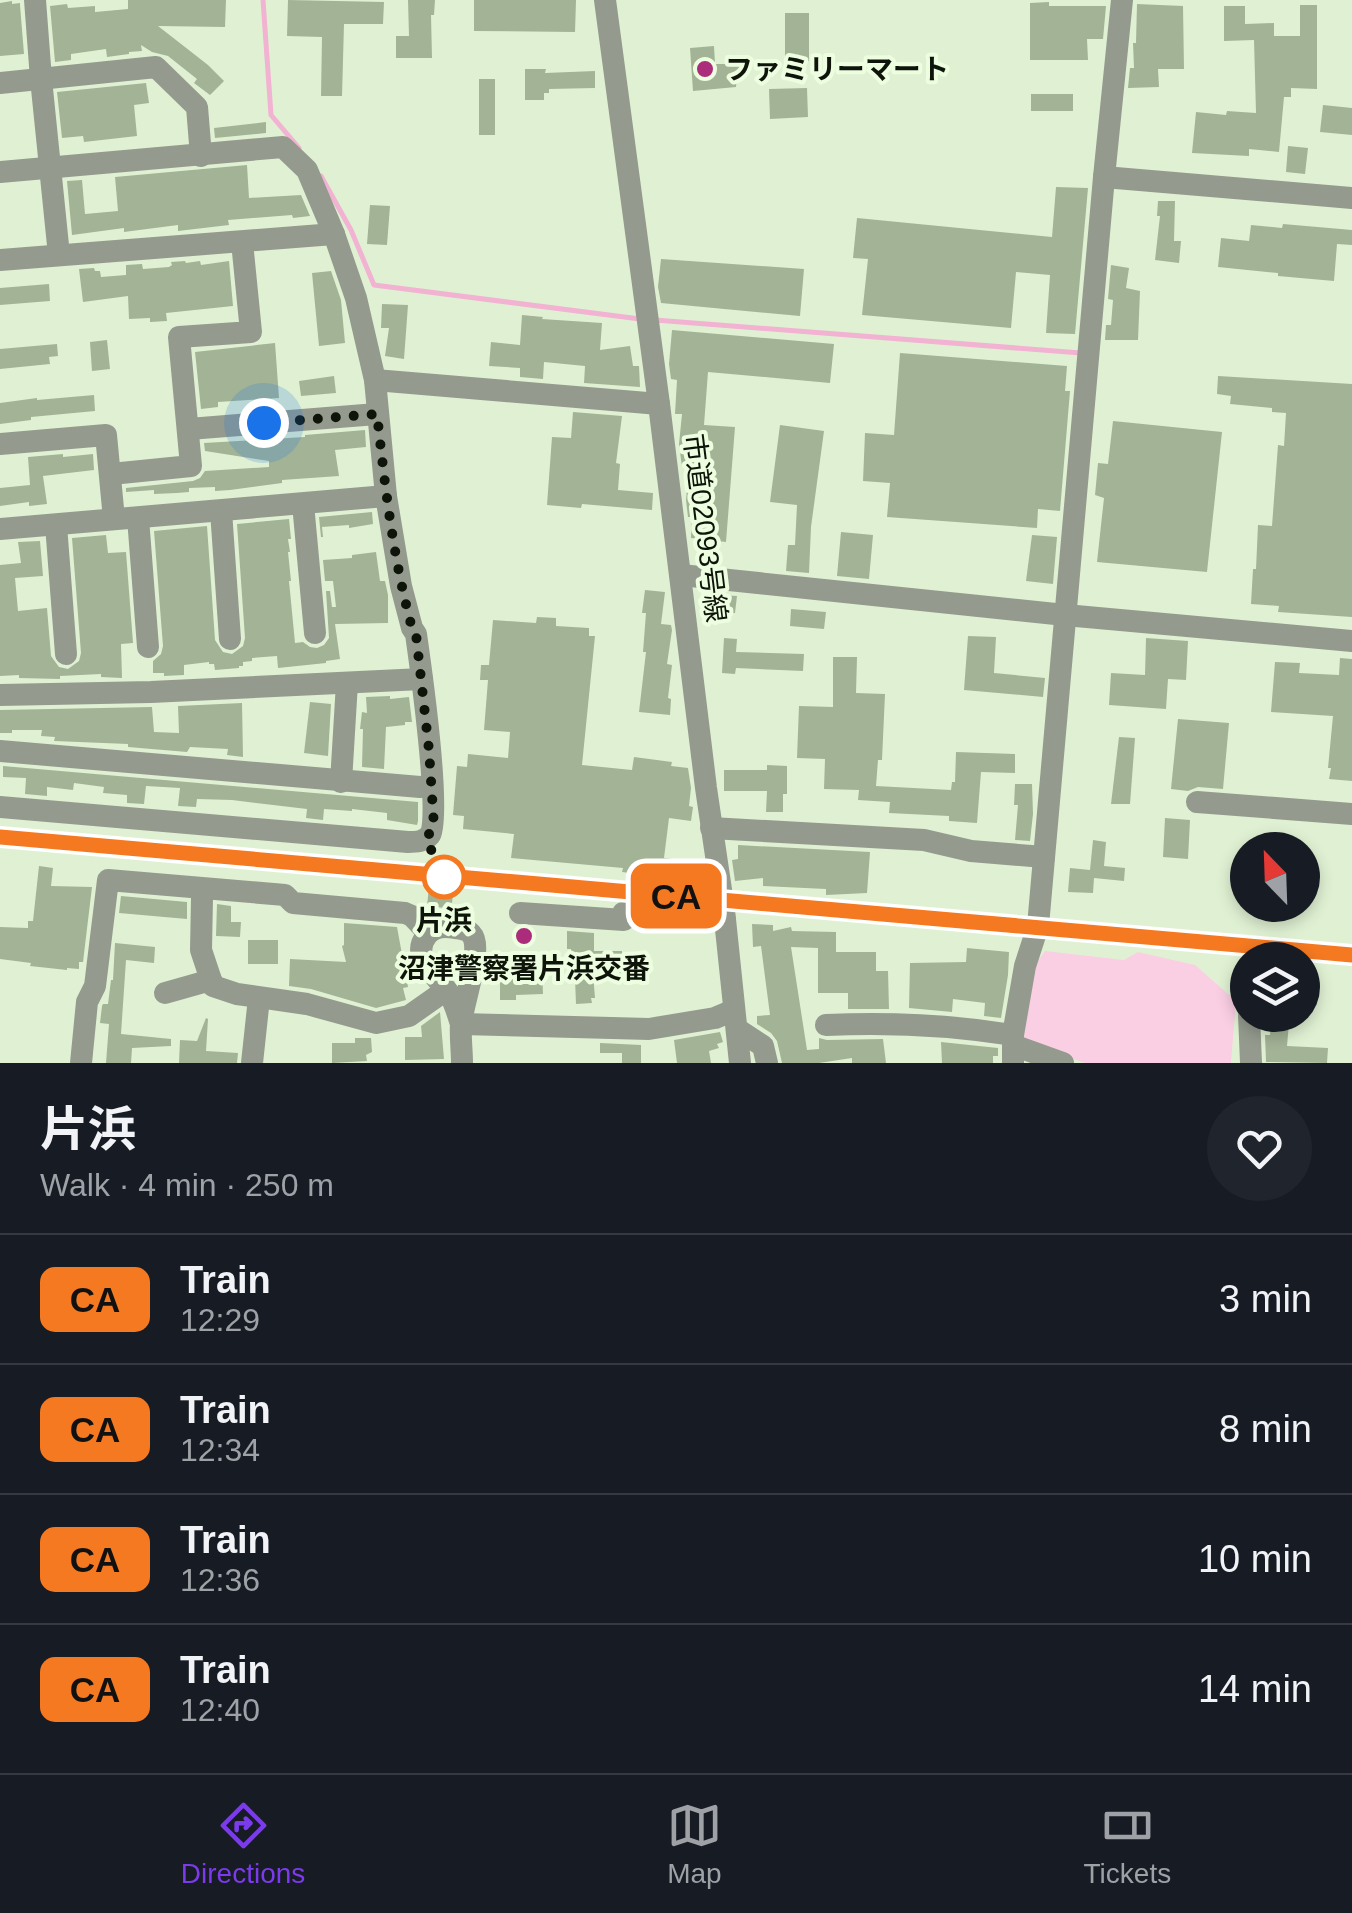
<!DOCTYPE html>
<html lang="en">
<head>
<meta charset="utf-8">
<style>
	body { margin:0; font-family:Arial,"Noto Sans JP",sans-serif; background:#20242c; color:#f1f3f6; height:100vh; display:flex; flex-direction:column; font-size:38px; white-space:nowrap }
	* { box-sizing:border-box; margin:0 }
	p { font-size:32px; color:#9ea1a6 }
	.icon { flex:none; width:55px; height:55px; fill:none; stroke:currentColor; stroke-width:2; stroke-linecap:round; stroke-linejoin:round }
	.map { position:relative; height:1063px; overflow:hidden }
	.sheet { display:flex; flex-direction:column; background:#171b24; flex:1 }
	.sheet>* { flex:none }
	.badge { padding:0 20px; border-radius:15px; font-size:35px; line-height:65px }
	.needle { width:65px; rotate:337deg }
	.tools { position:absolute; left:1230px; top:832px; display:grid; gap:20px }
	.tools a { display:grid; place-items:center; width:90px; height:90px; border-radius:50%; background:#171b24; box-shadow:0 5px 15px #0003; font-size:50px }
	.you { position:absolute; width:50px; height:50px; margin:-25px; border:8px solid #fff; border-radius:50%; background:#1a73e8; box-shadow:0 0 0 15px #1a73e833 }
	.map>.badge { position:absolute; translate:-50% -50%; box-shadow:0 0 0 5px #fff }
	.round { display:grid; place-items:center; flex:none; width:105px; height:105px; border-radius:52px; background:#20242c }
	.overview { display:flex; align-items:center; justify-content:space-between; height:170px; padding:0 40px }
	h1 { font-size:48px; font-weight:700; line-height:75px }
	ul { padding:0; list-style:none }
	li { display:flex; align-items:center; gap:30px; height:130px; padding:0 40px; border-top:2px solid #363941 }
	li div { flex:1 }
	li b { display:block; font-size:38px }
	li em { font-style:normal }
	li .badge { min-width:110px; font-weight:700; text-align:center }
	.dock { display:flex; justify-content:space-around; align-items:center; height:140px; border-top:2px solid #363941; background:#171b24; font-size:28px; color:#9ea1a6 }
	.dock a { display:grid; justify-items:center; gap:5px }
	.dock .selected { color:#7c3aed }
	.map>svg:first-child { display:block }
	.green { fill:#facfe4 }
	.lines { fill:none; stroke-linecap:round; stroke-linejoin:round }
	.stream { stroke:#f2b2d2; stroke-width:5 }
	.building { fill:#a3b396 }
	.minor { stroke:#949b8e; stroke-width:22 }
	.rail-casing { stroke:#747f6b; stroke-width:9 }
	.rail { stroke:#edfee0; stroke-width:5; stroke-dasharray:15; stroke-linecap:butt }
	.line-casing { stroke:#fff; stroke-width:22 }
	.line { stroke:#f47921; stroke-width:15 }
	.walk { stroke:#0e1409; stroke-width:10; stroke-dasharray:0 18 }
	.poi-dot { fill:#ab2c7b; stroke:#edfee0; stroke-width:4 }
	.stop-dot { fill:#fff; stroke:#f47921; stroke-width:5 }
	.labels { text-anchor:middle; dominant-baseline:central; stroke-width:8; stroke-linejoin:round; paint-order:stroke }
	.poi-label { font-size:28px; font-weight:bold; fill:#0e1409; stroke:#edfee0; text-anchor:start }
	.street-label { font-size:28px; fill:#0e1409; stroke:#edfee0 }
	.stop-label { font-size:28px; font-weight:bold; fill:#0e1409; stroke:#edfee0 }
</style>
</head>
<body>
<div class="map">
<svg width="1352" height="1063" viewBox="0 0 1352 1063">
	<rect width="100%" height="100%" fill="#e0f1d3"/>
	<!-- green -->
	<polygon class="green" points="1045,951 1124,960 1138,952 1195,965 1236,1001 1231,1063 1085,1063 1019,1040 1030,972"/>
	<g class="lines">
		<!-- stream -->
		<g class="stream">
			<polyline points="263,0 271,115 299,148"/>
			<polyline points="321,176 351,230 374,285 640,319"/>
			<polyline points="655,320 1081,353"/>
		</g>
	</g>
	<!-- building -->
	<g class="building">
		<polygon points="128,0 226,0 225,27 158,26 208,65 224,81 210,95 194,83 197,79 168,56 152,52 141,45 142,51 129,52 129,54 107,57 106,49 71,54 71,60 55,62 50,6 67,4 68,8 95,6 95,12 128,9"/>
		<polygon points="288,0 384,2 383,24 344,24 342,96 321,96 322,37 287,36"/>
		<polygon points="408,0 435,0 434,15 431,15 432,58 396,58 396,36 409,36"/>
		<polygon points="474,0 576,0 575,32 474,31"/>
		<polygon points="12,1 12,4 20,3 20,5 24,54 0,56 0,3"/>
		<polygon points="1049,2 1049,6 1106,6 1103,39 1087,39 1088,60 1030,60 1030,3"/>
		<polygon points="1137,4 1183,6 1184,69 1158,69 1159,87 1128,88 1130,68 1134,68 1133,43 1136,43"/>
		<polygon points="1300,5 1317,5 1317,89 1291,88 1291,97 1284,97 1279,152 1249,149 1249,156 1192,153 1196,112 1226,115 1227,111 1256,113 1254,40 1224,41 1224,6 1245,6 1245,24 1274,23 1274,36 1300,36"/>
		<rect x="785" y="13" width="24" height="48"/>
		<polygon points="714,46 715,64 741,64 740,76 737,76 736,87 693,91 690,48"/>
		<polygon points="525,69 546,69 545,73 595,71 595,88 549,89 549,93 544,93 544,100 525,100"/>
		<rect x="479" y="79" width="16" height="56"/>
		<polygon points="146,83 149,103 134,105 137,136 84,142 83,136 62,138 57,92"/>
		<polygon points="807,88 808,117 770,119 769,89"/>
		<rect x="1031" y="94" width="42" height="17"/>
		<polygon points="1323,105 1352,108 1352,135 1320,132"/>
		<polygon points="266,122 266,133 215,138 214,128"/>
		<polygon points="1288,146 1308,148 1305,174 1286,172"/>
		<polygon points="247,165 249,198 301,195 310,216 293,218 292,215 228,220 229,225 178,231 178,225 124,232 124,228 72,235 67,181 82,180 85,214 118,211 115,177"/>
		<polygon points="1056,187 1088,188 1075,334 1046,333 1050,275 1016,272 1011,328 862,315 868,259 853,258 857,218 1052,237"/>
		<polygon points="1158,201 1175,201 1174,241 1181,241 1179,263 1155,260 1160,216 1157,216"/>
		<polygon points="370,205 390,206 387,245 367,244"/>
		<polygon points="1283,224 1352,230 1352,245 1337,244 1334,281 1278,276 1278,273 1218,267 1221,238 1249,241 1251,225 1282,228"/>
		<polygon points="661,259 804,269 800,316 661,303 658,287"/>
		<polygon points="185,261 186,263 200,261 201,265 229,261 233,306 166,313 167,321 150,322 150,318 129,319 128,296 83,302 79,269 94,268 95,271 100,271 101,277 126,275 126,265 142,264 143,269 169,267 172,265 171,262"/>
		<polygon points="1111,265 1129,268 1126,288 1140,291 1138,340 1105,340 1106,325 1111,325 1113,300 1108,299"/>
		<polygon points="331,271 341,300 345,343 319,346 312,273"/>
		<polygon points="49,284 50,301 0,305 0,288"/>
		<polygon points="382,304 408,305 404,359 385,356 389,328 381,328"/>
		<polygon points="522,315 543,317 542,319 602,323 600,350 630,346 633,366 639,366 640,387 584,383 585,366 544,362 543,379 520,377 520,368 489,366 491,342 520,345"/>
		<polygon points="672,330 834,344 830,383 708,372 704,425 735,427 726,542 691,538 692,517 688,517 686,500 689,468 682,467 679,444 682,414 675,414 677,380 671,379 669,364"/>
		<polygon points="107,340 110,369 92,371 90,342"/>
		<polygon points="275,343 279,398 218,402 218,407 201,409 195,352"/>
		<polygon points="57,344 58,356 49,357 50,364 0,369 0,349"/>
		<polygon points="900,353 1067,366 1065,391 1070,391 1060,511 1038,509 1037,528 887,517 890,483 863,481 865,433 894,435"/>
		<polygon points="334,376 336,393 301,396 299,381"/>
		<polygon points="1218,376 1352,384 1352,617 1278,612 1279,606 1251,604 1253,569 1256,569 1258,525 1272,526 1278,445 1284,446 1286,413 1272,412 1272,408 1230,404 1231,396 1217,394"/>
		<polygon points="94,395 95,411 31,417 31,420 0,424 0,403 37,398 37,400"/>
		<polygon points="573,412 622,416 616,463 620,464 618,490 653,493 652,510 582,504 581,508 547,505 552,437 571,438"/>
		<polygon points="1113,421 1222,432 1207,572 1097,562 1104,498 1095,495 1098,463 1108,464"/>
		<polygon points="780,425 824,431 811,527 809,573 786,571 788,545 795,545 797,505 770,502"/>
		<polygon points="365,430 366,447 335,450 339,476 282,480 282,483 230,490 215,491 215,487 189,488 189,492 177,493 154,494 154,490 126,492 126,488 193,481 200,478 205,471 269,467 269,461 205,451 204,443 305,437 305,435"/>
		<polygon points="63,454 63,457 93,454 94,470 43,476 47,504 29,506 29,502 0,506 0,488 30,485 28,457"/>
		<polygon points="372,512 373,524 349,528 349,525 322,527 323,537 321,537 319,517"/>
		<polygon points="289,519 291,539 288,539 290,552 288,552 291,581 289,581 295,643 303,642 310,647 317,648 324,645 329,638 326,591 330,591 332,607 336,607 333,581 325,581 323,560 352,558 352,555 376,552 380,581 385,581 388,595 388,623 335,624 340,659 326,661 326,663 278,668 277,656 252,658 252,661 243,662 243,666 239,666 239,668 215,670 214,664 209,664 209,662 184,665 184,675 164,676 164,673 153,673 153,661 161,654 163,646 154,531 207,526 215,640 223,652 232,654 243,646 245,638 237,524"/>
		<polygon points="841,532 873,535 869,579 837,576"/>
		<polygon points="106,535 108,553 126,552 133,643 121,644 122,678 101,677 101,674 60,676 60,679 19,678 19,675 0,676 0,565 21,563 18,542 40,541 43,576 15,578 18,611 47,608 51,656 59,667 68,669 79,661 81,653 72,538"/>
		<polygon points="1032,535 1057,537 1053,584 1026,581"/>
		<polygon points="645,590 665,592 661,624 671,625 672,630 667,664 672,665 668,698 671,699 670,715 639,712 646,652 643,652 646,613 642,613"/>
		<polygon points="702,594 737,596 735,613 701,610"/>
		<polygon points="791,609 826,612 824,629 790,626"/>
		<polygon points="537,617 556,618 556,626 589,628 589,636 595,636 582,765 632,770 634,757 672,762 671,766 688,768 691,788 689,806 693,807 691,821 669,818 664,858 699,862 696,881 622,872 623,868 511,858 514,834 463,829 464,816 453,815 457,766 467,767 468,754 508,758 510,732 484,730 488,680 480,680 481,665 489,665 493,620 536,623"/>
		<polygon points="968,636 996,637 994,673 1045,678 1043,697 964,690"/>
		<polygon points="724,638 737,639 736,652 804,654 803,671 736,668 735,674 722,673"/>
		<polygon points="1146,638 1188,641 1186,680 1168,679 1166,709 1109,705 1111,673 1145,675"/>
		<polygon points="833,657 857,657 856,693 885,694 882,760 878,760 876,786 951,790 952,782 955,782 956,752 1015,754 1015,773 981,772 977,823 949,821 949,816 889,813 890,802 858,800 859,790 824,789 825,759 797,758 799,706 833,707"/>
		<polygon points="1340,658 1352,659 1352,781 1329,779 1331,768 1328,768 1333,716 1271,712 1275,662 1300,663 1299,673 1339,675"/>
		<polygon points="390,696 390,699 409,697 412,722 405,722 405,725 386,727 384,769 362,767 363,729 360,729 362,712 367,713 366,697"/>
		<polygon points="310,702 331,704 328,756 304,753"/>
		<polygon points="242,703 243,757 227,755 228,749 190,747 187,752 128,747 128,744 54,741 55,737 41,736 42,730 12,730 12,733 0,733 0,710 152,707 154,732 179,733 178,706"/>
		<polygon points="1178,719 1229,723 1223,789 1198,787 1188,791 1171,789"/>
		<polygon points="1119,737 1135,738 1130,804 1111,804"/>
		<polygon points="767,765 787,766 787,794 783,794 783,812 766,812 767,791 724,791 724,770 767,770"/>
		<polygon points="3,766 418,802 418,821 417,825 387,820 387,813 352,809 352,811 324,809 323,820 306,818 307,809 232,800 197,799 196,807 178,806 180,788 146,786 144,804 127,803 127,795 103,793 104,787 74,783 73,790 47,787 47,796 25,794 26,778 3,777"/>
		<polygon points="1015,784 1032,784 1033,814 1030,841 1015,840 1018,805 1014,805"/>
		<polygon points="1165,818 1190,820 1188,859 1163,857"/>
		<polygon points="1093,840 1106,842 1104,866 1125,868 1124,881 1094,878 1093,893 1068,892 1070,868 1090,870"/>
		<polygon points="738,845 870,852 867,893 826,895 826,889 763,886 763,878 735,881 732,860 738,859"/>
		<polygon points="432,858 457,860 452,903 446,902 445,908 427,906"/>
		<polygon points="39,866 53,868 51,886 92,887 83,962 79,962 79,969 67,968 67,970 30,966 31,963 0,959 0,927 28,928 28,921 33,921"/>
		<polygon points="121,896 187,902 187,919 119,913"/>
		<polygon points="217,904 231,906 231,922 241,922 240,937 216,936"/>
		<polygon points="344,923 397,927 408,987 403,988 406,1000 376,1008 311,989 289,986 290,959 346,962 342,946 344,945"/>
		<polygon points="752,924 773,925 773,931 791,927 792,931 836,932 836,952 876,952 876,971 888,971 889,1009 848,1009 848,993 818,993 818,948 791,947 807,1050 819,1049 819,1038 827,1040 883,1039 886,1063 852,1063 852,1058 819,1063 782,1063 777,1041 771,1033 757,1024 757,1016 770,1015 761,946 753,947"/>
		<polygon points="567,931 594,933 594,951 622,951 622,974 593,974 595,998 591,998 592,1003 576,1004 574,953 571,953 571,949 567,949"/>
		<rect x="248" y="940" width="30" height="24"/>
		<polygon points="115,943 155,947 154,963 126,960 121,1034 171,1039 171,1046 132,1048 131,1063 106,1063 109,1024 100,1023 102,1006 103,1004 108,1004 111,980 113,980"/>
		<polygon points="967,948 1009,952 1008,975 1001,1018 984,1016 985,1003 953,999 952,1012 909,1008 910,963 966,962"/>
		<polygon points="542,971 543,994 516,995 516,1000 500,1000 500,976 521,976 521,972"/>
		<polygon points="440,1012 444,1059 405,1060 405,1037 422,1037 421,1026"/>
		<polygon points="206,1018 208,1019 206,1051 238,1053 237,1063 179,1063 180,1040 197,1041"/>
		<polygon points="1271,1021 1289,1023 1287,1046 1328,1048 1327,1063 1266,1062 1265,1035 1270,1035"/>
		<polygon points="720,1032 723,1042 717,1044 719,1048 709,1051 711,1063 677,1063 674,1040"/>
		<polygon points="355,1038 371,1038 372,1052 366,1055 367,1061 332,1063 332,1043 355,1043"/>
		<polygon points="941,1042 998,1048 998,1056 993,1056 993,1063 942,1063"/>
		<polygon points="600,1043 641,1045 641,1063 622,1063 622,1053 600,1053"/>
	</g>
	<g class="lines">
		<!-- minor -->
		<g class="minor">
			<polyline points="35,0 41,79 59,255"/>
			<polyline points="605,0 659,404 706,788 724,910 740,1063"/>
			<polyline points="0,83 156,67 197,107 201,156"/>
			<path d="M0,172L283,147L307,170L334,234L356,298L375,380L386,496L401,586L412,628L416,634C420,662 442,820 430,835C424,842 416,842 408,842L0,807"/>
			<polyline points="1104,177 1352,198"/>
			<polyline points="0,260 334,234"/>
			<polyline points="375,380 659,404"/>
			<polyline points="189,429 377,414"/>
			<polyline points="0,444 106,435 114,519"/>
			<polyline points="111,474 191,466 179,337 251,332 242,242"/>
			<polyline points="303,504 315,633"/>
			<polyline points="221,511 230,639"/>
			<polyline points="138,518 148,647"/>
			<polyline points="56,525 66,654"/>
			<polyline points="0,529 386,496"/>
			<polyline points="681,575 1065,615 1352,641"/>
			<polyline points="0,695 151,692 422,679"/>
			<polyline points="0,751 420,787 432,786"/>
			<polyline points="341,782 347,683"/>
			<polyline points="1197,802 1352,814"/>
			<polyline points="711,828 924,840 971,851 1044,857"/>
			<polyline points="202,898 201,950 213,986 237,994 307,1004 376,1023 409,1016 446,990"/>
			<polyline points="520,913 624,920 623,913 725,920"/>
			<polyline points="165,993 211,980"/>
			<polyline points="1249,1015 1251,1063"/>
			<path d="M461,1024C458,1015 455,1004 450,995C440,978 408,958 427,935C434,926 445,926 455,928C464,929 471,930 474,939C480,957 463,1003 461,1024C460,1036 462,1050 462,1063"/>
			<polyline points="461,1024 649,1029 715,1018 734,1010"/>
			<path d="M826,1025C889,1022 951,1025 1013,1035"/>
			<polyline points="737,1029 763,1046 767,1063"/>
			<polyline points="1013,1045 1063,1063"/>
			<polyline points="81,1063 87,1002 95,986 108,880 285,895 293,903 405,913 412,916 428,933"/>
			<polyline points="252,1063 259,998"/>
			<polyline points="1013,1063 1013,1035 1025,966 1038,926 1104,177 1122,0"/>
		</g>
		<!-- rail casing -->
		<g class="rail-casing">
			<path id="rail" d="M0,837C450,879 902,913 1352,955"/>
		</g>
		<!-- rail -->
		<use href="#rail" class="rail"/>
	</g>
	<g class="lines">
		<!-- line casing -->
		<g class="line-casing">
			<polyline id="line" points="0,837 1352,955"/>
		</g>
		<!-- line -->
		<use href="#line" class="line"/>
		<!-- walk -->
		<path class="walk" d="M264,423L377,414C385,486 393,558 412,628L416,634L429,750L434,826L426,839L444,877"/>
	</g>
	<!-- markers -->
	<g class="poi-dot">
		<circle cx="705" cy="69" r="10"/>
		<circle cx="524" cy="936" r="10"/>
	</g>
	<circle class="stop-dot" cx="444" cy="877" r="20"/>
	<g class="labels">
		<!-- poi labels -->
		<g class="poi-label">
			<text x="725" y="69">ファミリーマート</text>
			<text x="524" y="968" text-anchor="middle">沼津警察署片浜交番</text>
		</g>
		<!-- street labels -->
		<g class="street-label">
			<text transform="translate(705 528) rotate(83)">市道02093号線</text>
		</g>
		<!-- stop labels -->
		<g class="stop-label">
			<text x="444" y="920">片浜</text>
		</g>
	</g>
</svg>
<div class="tools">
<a><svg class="needle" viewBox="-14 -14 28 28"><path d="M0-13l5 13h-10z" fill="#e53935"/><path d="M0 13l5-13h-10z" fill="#9ea1a6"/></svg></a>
<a><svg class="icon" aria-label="layers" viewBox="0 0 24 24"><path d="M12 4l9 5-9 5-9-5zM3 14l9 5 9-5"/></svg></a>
</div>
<div class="you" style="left:264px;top:423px"></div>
<b class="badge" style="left:676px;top:896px;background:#f47921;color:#111">CA</b>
</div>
<section class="sheet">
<div class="overview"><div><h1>片浜</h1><p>Walk · 4 min · 250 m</p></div><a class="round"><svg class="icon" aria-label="heart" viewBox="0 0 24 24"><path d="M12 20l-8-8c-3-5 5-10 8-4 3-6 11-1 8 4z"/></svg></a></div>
<ul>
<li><span class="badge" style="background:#f47921;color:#111">CA</span><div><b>Train</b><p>12:29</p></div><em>3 min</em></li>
<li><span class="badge" style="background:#f47921;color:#111">CA</span><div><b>Train</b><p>12:34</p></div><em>8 min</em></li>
<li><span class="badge" style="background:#f47921;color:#111">CA</span><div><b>Train</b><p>12:36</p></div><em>10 min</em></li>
<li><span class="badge" style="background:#f47921;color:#111">CA</span><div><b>Train</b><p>12:40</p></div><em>14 min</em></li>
</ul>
</section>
<nav class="dock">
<a class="selected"><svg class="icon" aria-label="directions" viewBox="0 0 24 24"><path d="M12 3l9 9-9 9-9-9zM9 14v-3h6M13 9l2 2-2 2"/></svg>Directions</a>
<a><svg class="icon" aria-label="map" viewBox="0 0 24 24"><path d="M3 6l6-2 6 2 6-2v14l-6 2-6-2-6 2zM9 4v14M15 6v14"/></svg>Map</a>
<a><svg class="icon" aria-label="tickets" viewBox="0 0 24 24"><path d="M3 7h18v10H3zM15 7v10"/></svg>Tickets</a>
</nav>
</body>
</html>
